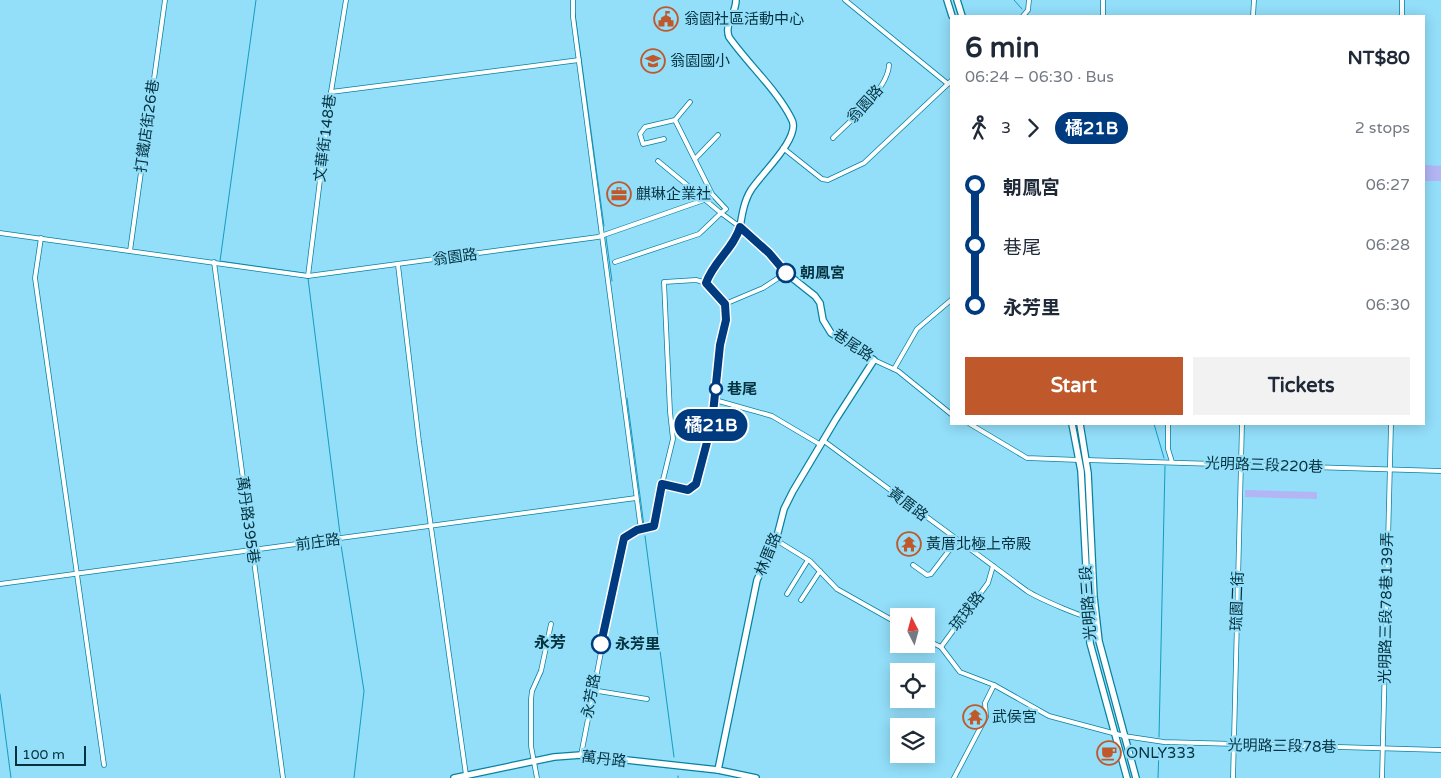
<!DOCTYPE html>
<html lang="en">
<head>
<meta charset="utf-8">
<style>
	body { margin:0; font-family:"Varela Round","Noto Sans TC",sans-serif; background:#f2f2f3; color:#1f2937; height:100vh; display:flex; flex-direction:column; font-size:19px; white-space:nowrap }
	* { box-sizing:border-box; margin:0 }
	p { font-size:16px; color:#747a83 }
	.icon { flex:none; width:28px; height:28px; fill:none; stroke:currentColor; stroke-width:2; stroke-linecap:round; stroke-linejoin:round }
	.map { position:relative; flex:1; overflow:hidden }
	.side { position:absolute; left:950px; top:15px; width:475px; height:410px; display:flex; flex-direction:column; background:#fff; border-radius:0px; box-shadow:0 2px 12px #0003 }
	.side>* { flex:none }
	.badge { padding:0 10px; border-radius:16px; font-size:18px; line-height:32px }
	.needle { width:32px; rotate:354deg }
	.controls { position:absolute; left:890px; top:608px; display:grid; gap:10px }
	.controls a { display:grid; place-items:center; width:45px; height:45px; border-radius:0px; background:#fff; box-shadow:0 2px 12px #0003; font-size:25px }
	.scale { position:absolute; left:15px; bottom:12px; width:71px; box-sizing:border-box; padding-left:5px; border:2px solid #04323f; border-top:0; font-size:14px; line-height:18px; white-space:nowrap; color:#04323f; -webkit-text-stroke:4px #93def9; paint-order:stroke }
	.map>.badge { position:absolute; translate:-50% -50%; box-shadow:0 0 0 2px #fff }
	.legs { display:flex; align-items:center; gap:8px; height:55px; padding:0 15px; font-size:16px }
	.legs p { margin-inline-start:auto }
	.head { display:flex; align-items:center; justify-content:space-between; height:85px; padding:0 15px }
	h1 { font-size:28px; font-weight:800; line-height:38px }
	.primary-button { display:flex; gap:10px; margin-top:auto; padding:10px 15px }
	.primary-button a { flex:1; height:58px; border-radius:0px; background:#bf592b; color:#fff; font-size:20px; font-weight:800; line-height:58px; text-align:center }
	.primary-button a+a { background:#f2f2f3; color:#1f2937 }
	ul { padding:0 15px; list-style:none }
	li { display:flex; align-items:center; gap:18px; height:60px; font-size:19px }
	li i { display:grid; place-items:center; width:8px; height:100%; margin:0 6px; background:currentColor }
	li i::after { content:''; width:12px; height:12px; margin:-6px; border:4px solid; border-radius:50%; background:#fff }
	li p { margin-inline-start:auto }
	li:first-child i { background:linear-gradient(#0000 50%,currentColor 0) }
	li:last-child i { background:linear-gradient(currentColor 50%,#0000 0) }
	.map>svg:first-child { display:block }
	.green { fill:#b3b5f4 }
	.lines { fill:none; stroke-linecap:round; stroke-linejoin:round }
	.stream { stroke:#159cc0; stroke-width:1 }
	.street-casing { stroke:#0682a1; stroke-width:5.5 }
	.secondary-casing { stroke:#0682a1; stroke-width:8 }
	.street { stroke:#fff; stroke-width:4 }
	.secondary { stroke:#fff; stroke-width:5.5 }
	.line-1-casing { stroke:#fff; stroke-width:11 }
	.line-1 { stroke:#003b80; stroke-width:8 }
	.stop-1-dot { fill:#fff; stroke:#003b80; stroke-width:2.5 }
	.labels { text-anchor:middle; dominant-baseline:central; stroke-width:4.5; stroke-linejoin:round; paint-order:stroke }
	.poi-label { font-size:15px; fill:#04323f; stroke:#93def9; text-anchor:start }
	.street-label { font-size:15px; fill:#04323f; stroke:#93def9 }
	.stop-label { font-size:15px; font-weight:bold; fill:#04323f; stroke:#93def9; text-anchor:start }
	.neighbourhood-label { font-size:16px; font-weight:bold; fill:#04323f; stroke:#93def9 }
</style>
</head>
<body>
<div class="map">
<svg width="1441" height="778" viewBox="0 0 1441 778">
	<rect width="100%" height="100%" fill="#93def9"/>
	<!-- green -->
	<g class="green">
		<polygon points="1424,165 1441,166 1441,181 1424,181"/>
		<polygon points="1245,490 1317,492 1317,499 1245,497"/>
	</g>
	<g class="lines">
		<!-- stream -->
		<g class="stream">
			<polyline points="256,0 220,261 304,273"/>
			<polyline points="1014,0 1022,9"/>
			<polyline points="575,14 604,226"/>
			<polyline points="1028,15 1028,16"/>
			<polyline points="606,237 612,281"/>
			<polyline points="308,278 340,534"/>
			<polyline points="627,398 644,526"/>
			<polyline points="1154,424 1164,458"/>
			<polyline points="645,536 674,757"/>
			<polyline points="341,545 364,691 354,778"/>
			<polyline points="0,694 11,778"/>
			<polyline points="1159,737 1165,466"/>
			<polyline points="678,776 678,778"/>
			<polyline points="1158,778 1159,749"/>
		</g>
		<!-- street casing -->
		<g class="street-casing">
			<g id="street">
				<polyline points="573,0 573,17 641,530"/>
				<polyline points="845,0 948,84"/>
				<polyline points="1023,16 1028,10 1029,0"/>
				<polyline points="1103,16 1103,0"/>
				<polyline points="1253,16 1254,0"/>
				<polyline points="1402,16 1402,0"/>
				<polyline points="331,92 579,60"/>
				<path d="M675,120L712,194L726,209L721,213L740,227C734,248 713,262 707,283L725,304"/>
				<path d="M833,138C850,121 888,89 889,65"/>
				<polyline points="664,139 643,144 640,134 645,127 675,120 690,102"/>
				<polyline points="783,148 822,179 828,180 864,163 951,81"/>
				<polyline points="695,159 718,135"/>
				<polyline points="0,233 308,276 598,237 704,200"/>
				<polyline points="41,238 35,278 104,765"/>
				<polyline points="130,251 165,0"/>
				<polyline points="214,262 283,778"/>
				<polyline points="615,262 699,234 721,213 658,161"/>
				<polyline points="398,265 419,442 466,775"/>
				<polyline points="308,276 331,92 346,0"/>
				<polyline points="725,304 763,288 786,273"/>
				<polyline points="874,360 898,371 951,414"/>
				<polyline points="894,369 917,329 951,300"/>
				<polyline points="715,400 772,416 821,445"/>
				<polyline points="970,424 1027,458 1079,460"/>
				<polyline points="1168,424 1168,449 1172,462"/>
				<path d="M824,441L1027,591C1038,598 1087,620 1097,619"/>
				<polyline points="1086,460 1441,471"/>
				<polyline points="662,484 673,439 670,412 664,282 696,280 707,283"/>
				<polyline points="776,540 810,561 837,589 899,624"/>
				<polyline points="913,565 927,575 931,574 957,540"/>
				<polyline points="0,584 636,498"/>
				<polyline points="787,594 808,560"/>
				<polyline points="801,600 820,571"/>
				<polyline points="926,640 941,647"/>
				<polyline points="941,647 960,672 994,685 1049,716 1124,736 1164,742 1441,750"/>
				<polyline points="941,647 988,583 993,566"/>
				<polyline points="592,690 647,699"/>
				<path d="M581,755L622,544C629,529 641,533 654,526L662,484L688,490L696,484L712,423L720,345L726,319L725,304"/>
				<polyline points="537,778 531,746 531,699 532,691 541,671 551,624"/>
				<polyline points="954,778 986,717 985,703 994,685"/>
				<polyline points="1233,778 1242,424"/>
				<polyline points="1382,778 1391,424"/>
			</g>
		</g>
		<!-- secondary casing -->
		<g class="secondary-casing">
			<g id="secondary">
				<polyline points="947,0 952,16"/>
				<polyline points="957,0 962,16"/>
				<polyline points="1072,424 1081,471 1090,643 1127,778"/>
				<polyline points="1080,424 1088,473 1094,597 1099,641 1136,778"/>
				<path d="M718,770L757,580L776,540L784,509L793,491L836,419L874,360L831,333L823,320L820,303L815,296L786,273L769,253L740,227C742,215 744,201 751,190C760,175 801,138 792,120C779,92 747,63 729,37C724,24 736,14 736,0"/>
				<polyline points="454,778 554,757 581,755 718,770 756,778"/>
			</g>
		</g>
		<!-- street -->
		<use href="#street" class="street"/>
		<!-- secondary -->
		<use href="#secondary" class="secondary"/>
	</g>
	<g class="lines">
		<!-- line-1 casing -->
		<g class="line-1-casing">
			<path id="line-1" d="M601,644L624,538L637,530L654,526L662,484L688,490L696,484L712,423L720,345L726,320L725,304L706,283C713,262 734,248 740,227L769,253L786,273"/>
		</g>
		<!-- line-1 -->
		<use href="#line-1" class="line-1"/>
	</g>
	<!-- icons -->
	<defs>
		<g id="civic-ring" transform="scale(1.25)"><circle r="9.5" fill="#93def9" stroke="#bf592b" stroke-width="1.5"/><path d="M-.6-6.5H3V-4.5H.6V-3L4-1V1h2V6H-6V1h2V-1L-.6-3ZM-1.2 2.5V6h2.4V2.5Z" fill="#bf592b"/></g>
		<g id="school-ring" transform="scale(1.25)"><circle r="9.5" fill="#93def9" stroke="#bf592b" stroke-width="1.5"/><path d="M0-5L7-2L0 1L-7-2ZM-4 1L0 2.5L4 1V4Q0 6-4 4Z" fill="#bf592b"/></g>
		<g id="office-ring" transform="scale(1.25)"><circle r="9.5" fill="#93def9" stroke="#bf592b" stroke-width="1.5"/><path d="M-6-3h4V-5.5h4V-3h4V5H-6ZM-1-4.5V-3h2v-1.5ZM-6 0V1H6V0Z" fill="#bf592b"/></g>
		<g id="temple-ring" transform="scale(1.25)"><circle r="9.5" fill="#93def9" stroke="#bf592b" stroke-width="1.5"/><path d="M0-6L5-2H3V0L6.5 2.5H4V6H1.5V3h-3V6H-4V2.5H-6.5L-3 0V-2H-5Z" fill="#bf592b"/></g>
		<g id="cafe-ring" transform="scale(1.25)"><circle r="9.5" fill="#93def9" stroke="#bf592b" stroke-width="1.5"/><path d="M-5.5-4.5H6V0H3Q3 3.5 0 3.5H-2.5Q-5.5 3.5-5.5 0ZM3-3.2v2h1.7v-2ZM-6 4.5H4V6H-6Z" fill="#bf592b"/></g>
	</defs>
	<g fill-rule="evenodd">
		<use href="#civic-ring" x="666" y="19"/>
		<use href="#school-ring" x="653" y="61"/>
		<use href="#office-ring" x="619" y="194"/>
		<use href="#temple-ring" x="909" y="544"/>
		<use href="#temple-ring" x="975" y="717"/>
		<use href="#cafe-ring" x="1109" y="753"/>
	</g>
	<!-- markers -->
	<g class="stop-1-dot">
		<circle cx="786" cy="273" r="9"/>
		<circle cx="716" cy="389" r="6"/>
		<circle cx="601" cy="644" r="9"/>
	</g>
	<g class="labels">
		<!-- poi labels -->
		<g class="poi-label">
			<text x="684" y="19">翁園社區活動中心</text>
			<text x="670" y="61">翁園國小</text>
			<text x="636" y="194">麒琳企業社</text>
			<text x="926" y="544">黃厝北極上帝殿</text>
			<text x="992" y="717">武侯宮</text>
			<text x="1126" y="753">ONLY333</text>
		</g>
		<!-- street labels -->
		<g class="street-label">
			<text transform="translate(865 104) rotate(-48)">翁園路</text>
			<text transform="translate(147 126) rotate(-82)">打鐵店街26巷</text>
			<text transform="translate(325 138) rotate(-83)">文華街148巷</text>
			<text transform="translate(455 257) rotate(-8)">翁園路</text>
			<text transform="translate(853 345) rotate(34)">巷尾路</text>
			<text transform="translate(1264 465) rotate(2)">光明路三段220巷</text>
			<text transform="translate(908 504) rotate(37)">黃厝路</text>
			<text transform="translate(248 520) rotate(82)">萬丹路395巷</text>
			<text transform="translate(318 542) rotate(-8)">前庄路</text>
			<text transform="translate(768 554) rotate(-68)">林厝路</text>
			<text transform="translate(1237 601) rotate(-88)">琉園二街</text>
			<text transform="translate(1088 603) rotate(-94)">光明路三段</text>
			<text transform="translate(1386 608) rotate(-89)">光明路三段78巷139弄</text>
			<text transform="translate(967 611) rotate(-52)">琉球路</text>
			<text transform="translate(591 696) rotate(-80)">永芳路</text>
			<text transform="translate(1282 746) rotate(1)">光明路三段78巷</text>
			<text transform="translate(604 759) rotate(6)">萬丹路</text>
		</g>
		<!-- stop labels -->
		<g class="stop-label">
			<text x="800" y="273">朝鳳宮</text>
			<text x="727" y="389">巷尾</text>
			<text x="615" y="644">永芳里</text>
		</g>
		<!-- neighbourhood labels -->
		<g class="neighbourhood-label">
			<text x="550" y="643">永芳</text>
		</g>
	</g>
</svg>
<div class="controls">
<a><svg class="needle" viewBox="-14 -14 28 28"><path d="M0-13l5 13h-10z" fill="#e53935"/><path d="M0 13l5-13h-10z" fill="#747a83"/></svg></a>
<a><svg class="icon" aria-label="locate" viewBox="0 0 24 24"><circle cx="12" cy="12" r="6"/><path d="M12 2v4M12 18v4M2 12h4M18 12h4"/></svg></a>
<a><svg class="icon" aria-label="layers" viewBox="0 0 24 24"><path d="M12 4l9 5-9 5-9-5zM3 14l9 5 9-5"/></svg></a>
</div>
<div class="scale">100 m</div>
<b class="badge" style="left:711px;top:425px;background:#003b80;color:#fff">橘21B</b>
<section class="side">
<div class="head"><div><h1>6 min</h1><p>06:24 – 06:30 · Bus</p></div><b>NT$80</b></div>
<div class="legs"><svg class="icon" aria-label="walk" viewBox="0 0 24 24"><circle cx="13" cy="4" r="2"/><path d="M13 8l-2 6 4 7M11 14l-3 7M7 12l3-4h3l4 4"/></svg>3<svg class="icon" aria-label="forward" viewBox="0 0 24 24"><path d="M9 5l7 7-7 7"/></svg><b class="badge" style="background:#003b80;color:#fff">橘21B</b><p>2 stops</p></div>
<ul>
<li><i style="color:#003b80"></i><b>朝鳳宮</b><p>06:27</p></li>
<li><i style="color:#003b80"></i><span>巷尾</span><p>06:28</p></li>
<li><i style="color:#003b80"></i><b>永芳里</b><p>06:30</p></li>
</ul>
<div class="primary-button"><a>Start</a><a>Tickets</a></div>
</section>
</div>
</body>
</html>
